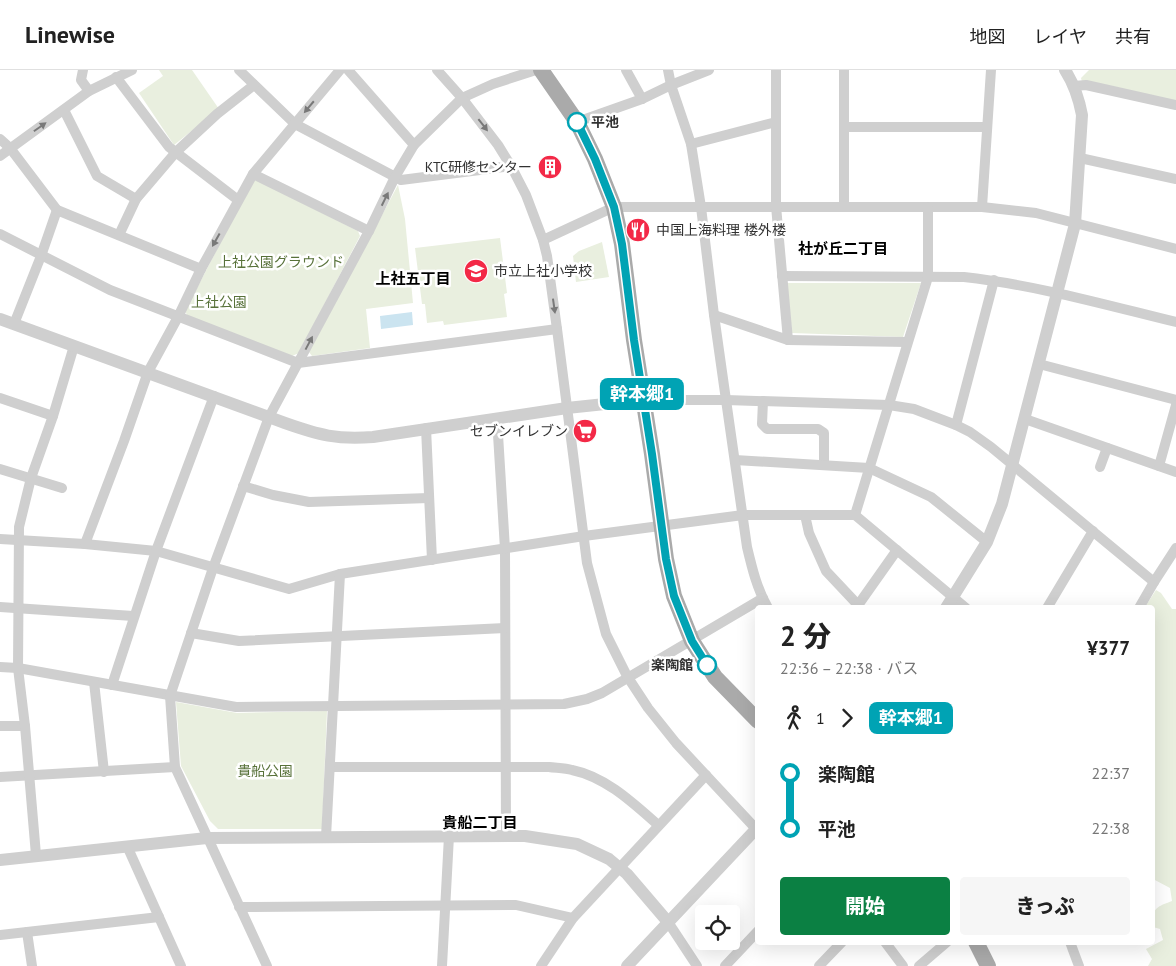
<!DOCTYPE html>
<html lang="ja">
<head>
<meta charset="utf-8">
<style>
	body { margin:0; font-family:"PT Sans","Noto Sans JP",sans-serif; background:#f6f6f6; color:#222; height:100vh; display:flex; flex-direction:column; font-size:19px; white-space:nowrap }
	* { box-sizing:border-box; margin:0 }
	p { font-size:16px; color:#767676 }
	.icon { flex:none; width:28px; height:28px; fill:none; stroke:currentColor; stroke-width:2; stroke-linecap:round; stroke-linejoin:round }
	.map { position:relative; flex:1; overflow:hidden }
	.panel { position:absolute; left:755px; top:535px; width:400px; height:340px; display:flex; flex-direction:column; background:#fff; border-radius:5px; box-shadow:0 5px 20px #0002 }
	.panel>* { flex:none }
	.badge { padding:0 10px; border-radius:8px; font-size:18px; line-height:32px }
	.fabs { position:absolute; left:695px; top:835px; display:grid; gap:10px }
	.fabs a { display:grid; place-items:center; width:45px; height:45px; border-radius:5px; background:#fff; box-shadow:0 5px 20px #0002; font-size:25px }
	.map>.badge { position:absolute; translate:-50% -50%; box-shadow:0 0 0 2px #fff }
	.legs { display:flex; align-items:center; gap:8px; height:55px; padding:0 25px; font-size:16px }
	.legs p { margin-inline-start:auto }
	.summary { display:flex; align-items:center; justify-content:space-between; height:85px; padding:0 25px }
	h1 { font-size:28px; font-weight:800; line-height:38px }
	.button { display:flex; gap:10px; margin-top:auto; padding:10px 25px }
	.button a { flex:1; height:58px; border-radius:5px; background:#0b8043; color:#fff; font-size:20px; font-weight:800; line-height:58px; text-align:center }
	.button a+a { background:#f6f6f6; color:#222 }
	ul { padding:0 25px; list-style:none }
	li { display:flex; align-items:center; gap:18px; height:55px; font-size:19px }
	li i { display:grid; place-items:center; width:8px; height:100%; margin:0 6px; background:currentColor }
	li i::after { content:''; width:12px; height:12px; margin:-6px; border:4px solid; border-radius:50%; background:#fff }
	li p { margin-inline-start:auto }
	li:first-child i { background:linear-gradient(#0000 50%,currentColor 0) }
	li:last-child i { background:linear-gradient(currentColor 50%,#0000 0) }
	header { display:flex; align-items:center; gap:30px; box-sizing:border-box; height:70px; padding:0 25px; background:#fff; border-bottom:1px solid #e0e0e0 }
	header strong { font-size:24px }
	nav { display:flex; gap:28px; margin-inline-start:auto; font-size:18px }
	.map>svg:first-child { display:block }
	.green { fill:#e9efdf }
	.water { fill:#cbe4f0 }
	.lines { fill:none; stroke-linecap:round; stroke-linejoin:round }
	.minor { stroke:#cfcfcf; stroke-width:10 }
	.tertiary { stroke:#cfcfcf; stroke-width:12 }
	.primary { stroke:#aaa; stroke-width:16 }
	.oneway { fill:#797979 }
	.line-1-casing { stroke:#fff; stroke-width:11 }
	.line-1 { stroke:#00a3b4; stroke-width:8 }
	.stop-1-dot { fill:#fff; stroke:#00a3b4; stroke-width:2.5 }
	.labels { text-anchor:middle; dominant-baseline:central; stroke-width:5; stroke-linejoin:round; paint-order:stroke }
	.stop-label { font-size:14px; font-weight:bold; fill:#323232; stroke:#fff; text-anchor:start }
	.poi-label { font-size:14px; fill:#323232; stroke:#fff; text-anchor:end }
	.park-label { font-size:14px; fill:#58723a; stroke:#fff }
	.neighbourhood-label { font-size:15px; font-weight:bold; fill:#000; stroke:#fff }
</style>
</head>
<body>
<header>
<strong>Linewise</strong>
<nav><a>地図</a><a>レイヤ</a><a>共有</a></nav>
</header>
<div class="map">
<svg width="1176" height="896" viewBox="0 0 1176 896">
	<rect width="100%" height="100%" fill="#fff"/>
	<!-- green -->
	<g class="green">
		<polygon points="159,0 192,0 219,39 174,75 139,23 163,6"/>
		<polygon points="1089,0 1176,0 1176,33 1082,12 1081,8"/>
		<polygon points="257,110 358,161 360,166 299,283 292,286 188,247 185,241 252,112"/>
		<polygon points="398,115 405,149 413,233 366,239 370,278 312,286 309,282"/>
		<polygon points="500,168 507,223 504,224 507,247 444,255 443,251 427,253 425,234 422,234 415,178"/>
		<polygon points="602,172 609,207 576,212 573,186 579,181"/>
		<polygon points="787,213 921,213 903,267 792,263"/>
		<path d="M1156,520L1161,523L1172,539H1176V896H1148L1152,889L1146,879L1163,870L1160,859L1153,857C1152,838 1156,837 1172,831L1170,818L1153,809L1152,538L1145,537Z"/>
		<polygon points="176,632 237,643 327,641 322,759 218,759 210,751 181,696"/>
	</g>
	<!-- water -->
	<polygon class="water" points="412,242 413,255 381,259 380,246"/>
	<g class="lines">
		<!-- minor -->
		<g class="minor">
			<polyline points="83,0 81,10 89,21"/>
			<polyline points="239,0 295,54 401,110 511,96"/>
			<polyline points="348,0 414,75"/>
			<polyline points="437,0 462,28 493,14 536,0"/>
			<polyline points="626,0 642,29"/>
			<polyline points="668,0 671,15 691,74 701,137 714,245"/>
			<polyline points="116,7 169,77 238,130"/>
			<polyline points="1074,16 1086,15 1176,35"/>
			<polyline points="64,40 97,106 136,129"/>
			<polyline points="577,52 642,29 671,15 709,0"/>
			<polyline points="844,57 987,57"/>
			<polyline points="0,69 10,78 57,140 201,199"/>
			<polyline points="691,74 776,52"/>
			<polyline points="0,86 89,21 132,0"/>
			<polyline points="1080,88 1176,109"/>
			<polyline points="253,104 369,161"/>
			<polyline points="844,136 844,0"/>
			<polyline points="982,137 991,0"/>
			<polyline points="0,164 110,220 298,293 557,259"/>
			<polyline points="119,165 136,129 176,82 217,44 254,15"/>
			<polyline points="543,170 614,137 982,137 1036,143 1176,179"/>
			<path d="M782,206L964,207C1036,215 1106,235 1176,252"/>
			<polyline points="14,254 41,186 57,140"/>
			<polyline points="788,270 907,272"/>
			<polyline points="1039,294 1176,330"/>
			<polyline points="0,328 53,346"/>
			<polyline points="643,330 726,330 714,245 788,270 776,136 776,0"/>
			<polyline points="763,331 762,354 767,359 818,359 824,363 824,395"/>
			<polyline points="497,348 505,479 506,766"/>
			<polyline points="1025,349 1176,402"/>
			<polyline points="956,355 994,210"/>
			<polyline points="426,358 432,490"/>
			<polyline points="735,390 869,398 931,427 987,472"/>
			<polyline points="1159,396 1176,335"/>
			<polyline points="1100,397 1107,378"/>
			<polyline points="0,399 62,418"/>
			<polyline points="243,416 273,425 309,432 429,428"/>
			<polyline points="805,445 809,463 826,501 858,535"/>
			<polyline points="855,445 928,207 928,137"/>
			<polyline points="0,469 85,474 156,481 289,519 340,504 584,466 743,445 855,445 966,538"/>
			<polyline points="85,474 124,371 148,302 178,247 201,199 253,104 340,0"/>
			<polyline points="0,537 133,546"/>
			<path d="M768,538C757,519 752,498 747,477L726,330L889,335L914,339L956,355L970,362L991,377L1154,512L1176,478"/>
			<polyline points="856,538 897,480"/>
			<polyline points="1047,538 1093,461"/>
			<polyline points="1139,538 1154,512"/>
			<polyline points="191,563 239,571 505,558"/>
			<polyline points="0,597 18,598 236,637 564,634 587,629 602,623 763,528"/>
			<polyline points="94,612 104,702"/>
			<polyline points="112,615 156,481 214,326"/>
			<polyline points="0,656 25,656"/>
			<path d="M330,697H549C556,698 565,698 572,700C606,707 633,733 658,755"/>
			<polyline points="0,707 175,697"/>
			<polyline points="326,767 340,504"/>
			<polyline points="127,776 181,896"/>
			<polyline points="36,785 25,656 18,598 19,457 31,408 53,346 74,276"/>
			<polyline points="239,837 516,835 573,848"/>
			<polyline points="668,852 697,896"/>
			<polyline points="27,862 32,896"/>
			<polyline points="0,865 159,847"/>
			<polyline points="885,872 903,896"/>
			<polyline points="1070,872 1079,896"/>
			<polyline points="267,896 175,697 170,626 213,498 269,347 369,161 395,107 414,75 462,28 498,75 511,96 526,125 543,170 547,186 557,259 587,493 606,564 627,606 648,638 676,673 758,761"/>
			<polyline points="442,896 449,766"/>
			<polyline points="541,896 573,848 706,705"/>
			<polyline points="725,896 758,861"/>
			<polyline points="819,896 842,872"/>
			<polyline points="919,896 947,872"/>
		</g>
		<!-- tertiary -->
		<g class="tertiary">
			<path d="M0,249L285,353C319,365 337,370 373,367L567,338L643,330"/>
			<path d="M946,538L987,472L1002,434L1075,154L1082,45C1079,29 1074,14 1065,0"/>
			<polyline points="0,790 207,768 525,766 577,774 609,789 627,804 668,852"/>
			<polyline points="627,896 758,757"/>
		</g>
		<!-- primary -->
		<g class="primary">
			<polyline points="541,0 577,52 595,89 614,137 622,174 634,270 652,384 666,489 674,526 692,571 715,607 758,651"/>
			<polyline points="976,872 988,896"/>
		</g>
	</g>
	<!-- one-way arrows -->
	<defs><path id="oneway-solid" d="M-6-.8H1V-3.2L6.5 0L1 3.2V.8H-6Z" transform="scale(1.25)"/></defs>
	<g class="oneway">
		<use href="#oneway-solid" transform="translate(309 37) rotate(130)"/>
		<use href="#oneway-solid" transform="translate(483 55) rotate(52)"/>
		<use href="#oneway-solid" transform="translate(40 57) rotate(-35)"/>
		<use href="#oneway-solid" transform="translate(385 129) rotate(-64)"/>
		<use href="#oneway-solid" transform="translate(216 170) rotate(119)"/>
		<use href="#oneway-solid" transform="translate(554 236) rotate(82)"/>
		<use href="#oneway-solid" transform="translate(309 273) rotate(-62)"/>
	</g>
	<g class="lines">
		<!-- line-1 casing -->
		<g class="line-1-casing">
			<polyline id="line-1" points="577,52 595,89 614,137 622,174 634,270 652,384 666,489 674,526 692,571 707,595"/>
		</g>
		<!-- line-1 -->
		<use href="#line-1" class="line-1"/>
	</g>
	<!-- icons -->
	<defs>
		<g id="building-disc" transform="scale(1.25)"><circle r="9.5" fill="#f32947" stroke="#fff"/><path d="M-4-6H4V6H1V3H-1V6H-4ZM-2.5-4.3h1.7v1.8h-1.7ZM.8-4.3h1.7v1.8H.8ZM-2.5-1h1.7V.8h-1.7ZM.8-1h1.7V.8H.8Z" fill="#fff"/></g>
		<g id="restaurant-disc" transform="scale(1.25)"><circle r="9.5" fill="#f32947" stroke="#fff"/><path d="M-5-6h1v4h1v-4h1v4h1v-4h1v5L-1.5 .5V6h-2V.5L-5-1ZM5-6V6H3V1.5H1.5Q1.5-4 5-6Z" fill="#fff"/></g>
		<g id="school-disc" transform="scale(1.25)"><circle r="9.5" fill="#f32947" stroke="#fff"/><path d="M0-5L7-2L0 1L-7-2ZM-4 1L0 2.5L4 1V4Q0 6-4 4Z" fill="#fff"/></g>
		<g id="supermarket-disc" transform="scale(1.25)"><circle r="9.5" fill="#f32947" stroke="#fff"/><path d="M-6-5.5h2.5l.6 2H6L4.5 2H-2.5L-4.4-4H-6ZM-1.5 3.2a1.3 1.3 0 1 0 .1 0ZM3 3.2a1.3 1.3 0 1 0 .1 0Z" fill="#fff"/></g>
	</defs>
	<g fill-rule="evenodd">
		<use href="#building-disc" x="550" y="97"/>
		<use href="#restaurant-disc" x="638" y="160"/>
		<use href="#school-disc" x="476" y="201"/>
		<use href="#supermarket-disc" x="585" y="361"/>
	</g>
	<!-- markers -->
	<g class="stop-1-dot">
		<circle cx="577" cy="52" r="9"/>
		<circle cx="707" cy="595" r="9"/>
	</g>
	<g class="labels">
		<!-- stop labels -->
		<g class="stop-label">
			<text x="591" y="52">平池</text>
			<text x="693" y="595" text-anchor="end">楽陶館</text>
		</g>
		<!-- poi labels -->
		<g class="poi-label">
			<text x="532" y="97">KTC研修センター</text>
			<text x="656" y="160" text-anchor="start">中国上海料理 楼外楼</text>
			<text x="494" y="201" text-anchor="start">市立上社小学校</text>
			<text x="568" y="361">セブンイレブン</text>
		</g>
		<!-- park labels -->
		<g class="park-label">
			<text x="281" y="192">上社公園グラウンド</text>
			<text x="219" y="232">上社公園</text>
			<text x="265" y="701">貴船公園</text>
		</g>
		<!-- neighbourhood labels -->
		<g class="neighbourhood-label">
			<text x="843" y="178">社が丘二丁目</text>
			<text x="413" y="208">上社五丁目</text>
			<text x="480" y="752">貴船二丁目</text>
		</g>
	</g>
</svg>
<div class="fabs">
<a><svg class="icon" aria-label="locate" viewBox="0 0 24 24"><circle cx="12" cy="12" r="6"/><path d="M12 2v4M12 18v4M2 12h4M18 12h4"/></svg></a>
</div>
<b class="badge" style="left:642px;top:324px;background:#00a3b4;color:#fff">幹本郷1</b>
<section class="panel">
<div class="summary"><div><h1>2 分</h1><p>22:36 – 22:38 · バス</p></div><b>¥377</b></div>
<div class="legs"><svg class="icon" aria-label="walk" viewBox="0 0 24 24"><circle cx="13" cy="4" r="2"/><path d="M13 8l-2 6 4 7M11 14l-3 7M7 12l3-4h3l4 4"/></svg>1<svg class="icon" aria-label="forward" viewBox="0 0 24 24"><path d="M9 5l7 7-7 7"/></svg><b class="badge" style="background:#00a3b4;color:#fff">幹本郷1</b></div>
<ul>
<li><i style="color:#00a3b4"></i><b>楽陶館</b><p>22:37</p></li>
<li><i style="color:#00a3b4"></i><b>平池</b><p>22:38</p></li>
</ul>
<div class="button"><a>開始</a><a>きっぷ</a></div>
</section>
</div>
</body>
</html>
